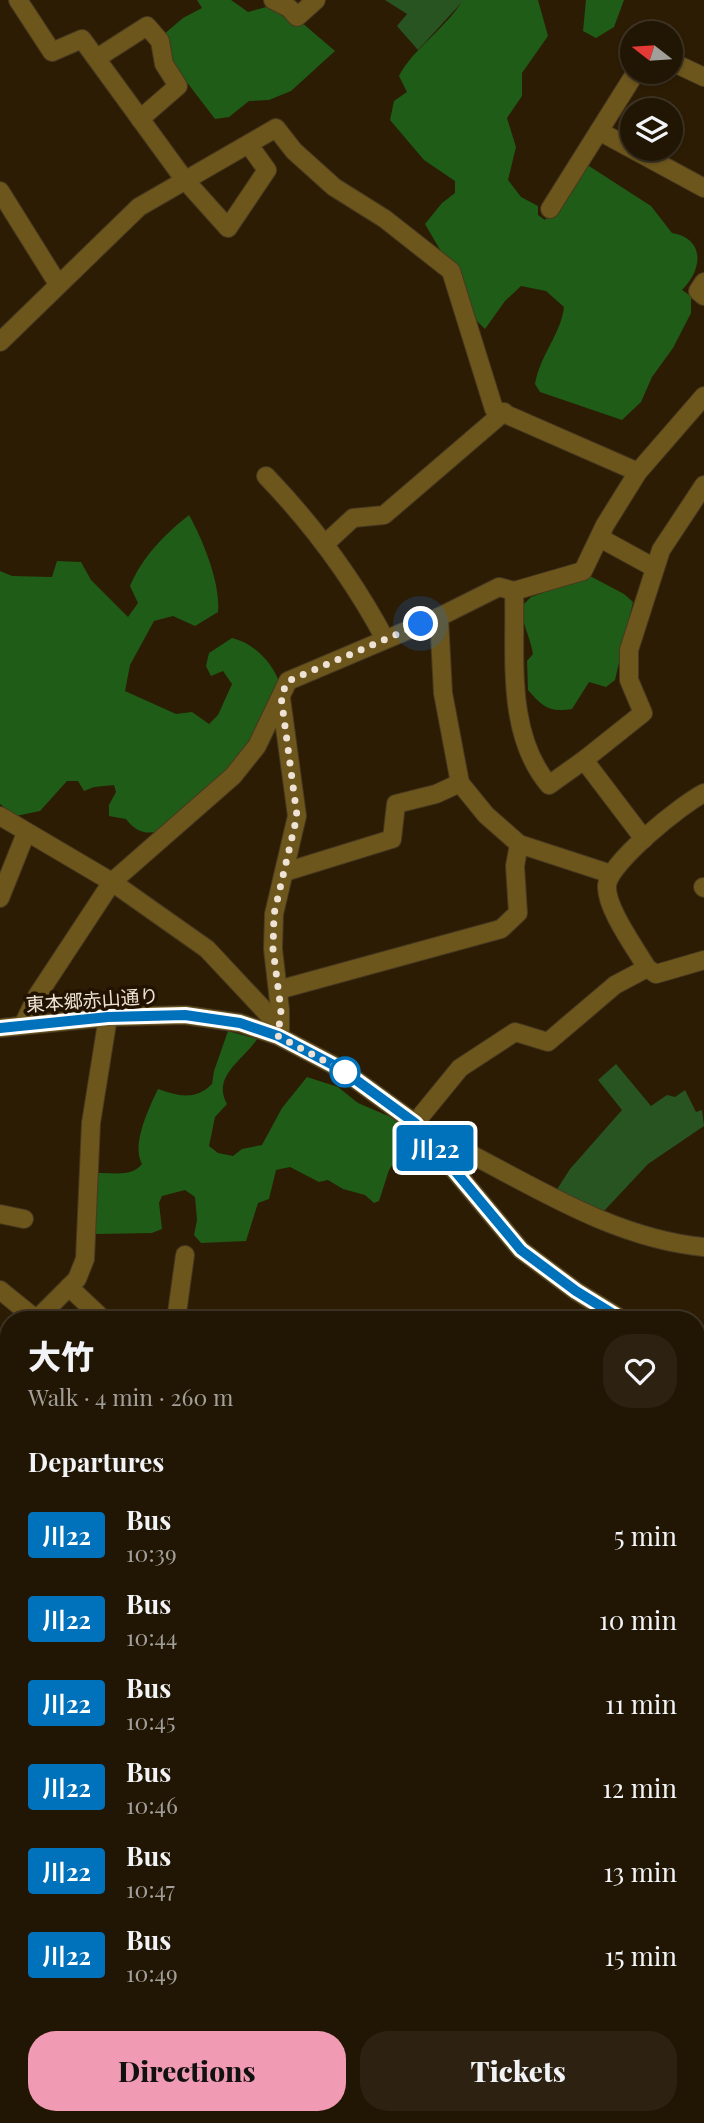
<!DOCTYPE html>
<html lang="en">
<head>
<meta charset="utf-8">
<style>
	body { margin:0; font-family:"Playfair Display","Noto Sans JP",serif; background:#2d2212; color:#f1f3f6; height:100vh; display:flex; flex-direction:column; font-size:26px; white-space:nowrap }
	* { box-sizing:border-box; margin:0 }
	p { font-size:23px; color:#a29f9a }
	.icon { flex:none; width:38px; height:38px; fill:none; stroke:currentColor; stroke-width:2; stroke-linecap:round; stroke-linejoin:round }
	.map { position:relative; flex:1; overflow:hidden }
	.drawer { position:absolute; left:0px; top:1311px; width:705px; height:814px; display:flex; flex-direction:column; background:#211503; border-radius:28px 28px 0 0; box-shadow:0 2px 5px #0004,0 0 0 2px #3e3425 }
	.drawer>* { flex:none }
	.badge { padding:0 14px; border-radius:5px; font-size:24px; line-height:46px }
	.needle { width:46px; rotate:287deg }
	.fabs { position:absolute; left:620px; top:21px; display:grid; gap:14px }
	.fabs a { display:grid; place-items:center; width:63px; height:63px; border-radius:50%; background:#211503; box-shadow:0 2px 5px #0004,0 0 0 2px #3e3425; font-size:35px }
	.you { position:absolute; width:35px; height:35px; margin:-18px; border:5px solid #fff; border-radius:50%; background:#1a73e8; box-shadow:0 0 0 10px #1a73e833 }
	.map>.badge { position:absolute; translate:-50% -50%; box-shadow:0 0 0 4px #fff }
	h2 { padding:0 28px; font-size:26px; line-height:63px }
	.round { display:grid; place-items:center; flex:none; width:74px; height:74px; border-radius:28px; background:#2d2212 }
	.headline { display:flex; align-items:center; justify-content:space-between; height:119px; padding:0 28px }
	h1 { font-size:33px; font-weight:800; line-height:52px }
	.cta { display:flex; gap:14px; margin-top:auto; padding:14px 28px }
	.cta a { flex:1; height:80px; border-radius:28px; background:#f19ab3; color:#111; font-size:28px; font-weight:800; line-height:80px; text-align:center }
	.cta a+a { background:#2d2212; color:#f1f3f6 }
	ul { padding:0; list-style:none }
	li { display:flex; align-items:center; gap:21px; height:84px; padding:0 28px }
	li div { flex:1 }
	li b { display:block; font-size:26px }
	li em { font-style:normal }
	li .badge { min-width:77px; font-weight:700; text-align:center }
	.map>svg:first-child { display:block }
	.green { fill:#285422 }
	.forest { fill:#1f5c17 }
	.water { fill:#055763; stroke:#4b8185; stroke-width:2 }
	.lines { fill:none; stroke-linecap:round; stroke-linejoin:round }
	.river { stroke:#055763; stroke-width:26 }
	.minor-casing { stroke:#473821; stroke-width:20 }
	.minor { stroke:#6c561c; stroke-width:18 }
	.line-casing { stroke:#fff; stroke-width:16 }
	.line { stroke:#0072bc; stroke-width:10 }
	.walk { stroke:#eee2d4; stroke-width:7; stroke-dasharray:0 12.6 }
	.stop-dot { fill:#fff; stroke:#0072bc; stroke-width:3.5 }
	.labels { text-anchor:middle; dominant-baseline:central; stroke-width:7; stroke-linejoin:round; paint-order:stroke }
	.street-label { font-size:19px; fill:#eee2d4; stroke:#221200 }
</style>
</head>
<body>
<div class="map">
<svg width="704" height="2123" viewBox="0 0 704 2123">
	<rect width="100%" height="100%" fill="#2c1c04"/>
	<!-- green -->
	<g class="green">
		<polygon points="385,0 464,0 418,50 397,26 407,14"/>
		<polygon points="616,1064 651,1106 667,1095 675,1097 685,1090 696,1112 702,1110 704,1126 648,1164 604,1211 554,1194 570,1169 622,1110 598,1080"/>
	</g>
	<!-- forest -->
	<g class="forest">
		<polygon points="197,0 231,0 248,12 270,6 294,25 300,21 335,51 291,91 269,100 249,101 229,117 215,119 176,68 163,35 183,18 202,8"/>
		<path d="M463,0H538L548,36L522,73V96L507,118L516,147L508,180L521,197L538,206V215L545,220L576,172L589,166L651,206L672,233C704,238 704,268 682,290L691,296V313L673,348L652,377L641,402L622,420L540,392L535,384C540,355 561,334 564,307L546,291L521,286L505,301L485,329L475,319L467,296L425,224L442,203L455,193V181L424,160L390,120L394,101L407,92L399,76C412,50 446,28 463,0Z"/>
		<polygon points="586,0 624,0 614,27 596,38 583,31"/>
		<path d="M189,515C203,540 221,584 218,612L195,626L173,616L154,621L130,665L125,691L176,714L192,712L209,724L218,715L232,684L223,671L211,676L206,666L209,653L232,638C254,643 273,663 280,684C268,707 258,735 243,756C236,764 225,770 218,778C198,800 155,859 126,819L109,816V805L116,792L114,785L94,787L84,791L78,781H67L40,811L16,816L0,804V571L12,576L52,577L57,561L81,562L91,580L128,617L138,603L130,586C143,556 163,536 189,515Z"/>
		<path d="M590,576L624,594L633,602L615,680L606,687L589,682L572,709C549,713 542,706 528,690L527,661L533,654C530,635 522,626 522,606L531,597Z"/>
		<path d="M228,1031L257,1039C245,1059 211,1076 227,1104L215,1117L209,1146L218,1153L233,1156L242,1149L262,1145L282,1108L307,1077L338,1087L358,1103L393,1118L408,1131L407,1142L389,1170L379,1201L374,1203L365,1195L343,1189L328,1180L319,1182L290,1167L276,1170L269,1199L258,1203L246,1241L201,1243L194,1235L197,1220L195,1197L185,1190L162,1196L159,1203L162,1229L152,1233L96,1234L93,1220L96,1173C112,1172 131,1178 142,1164C131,1145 149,1108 158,1089C178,1096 195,1101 212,1084L214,1071Z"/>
	</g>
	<!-- water -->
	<polygon class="water" points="1,2020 9,2023 9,2116 30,2116 25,2123 0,2123"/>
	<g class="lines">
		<!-- river -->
		<g class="river">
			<polyline points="0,1678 9,1686"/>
			<polyline points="38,2123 42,2116"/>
		</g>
		<!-- minor casing -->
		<g class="minor-casing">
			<g id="minor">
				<polyline points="18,0 52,52 82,39 184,179 228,228 267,170 249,145"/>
				<polyline points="273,0 289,8 297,17 316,0"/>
				<polyline points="97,58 147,26 160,41 164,64 178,86 140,119"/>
				<polyline points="670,61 704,77"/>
				<polyline points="599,131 704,188"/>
				<polyline points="0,191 58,284"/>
				<polyline points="550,209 636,72"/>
				<polyline points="704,282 698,291 704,296"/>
				<polyline points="0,342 139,207 276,128 294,151 334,187 385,219 451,271 494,409 638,472"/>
				<path d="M266,476C314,526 352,577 385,639"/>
				<polyline points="600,538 653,567"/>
				<polyline points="326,543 353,518 384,515 504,412"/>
				<path d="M514,591C516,655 505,733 549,785L584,760"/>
				<polyline points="439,617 443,693 460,783"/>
				<path d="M704,793C682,804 610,862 607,885C605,907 636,949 647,968L656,974L704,960"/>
				<polyline points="0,816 112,882 207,949 280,1027"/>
				<polyline points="644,839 584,760 643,713 629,680 629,650 661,550 704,485"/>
				<polyline points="285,872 392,839 396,804 436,794 460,783 486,815 519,844 611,874"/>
				<polyline points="703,887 704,888"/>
				<polyline points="0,898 26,833"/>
				<polyline points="278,990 501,929 518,913 515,866 519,844"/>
				<polyline points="23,1025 37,996 112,882 233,776 257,746 288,681 439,617 499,587 514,591 583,571 605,525 638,472 704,396"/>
				<polyline points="0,1028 108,1017 185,1015 240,1023 278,1036 341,1069 415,1123 521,1250 576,1291 623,1320"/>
				<polyline points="280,1030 280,1010 273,949 274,914 297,816 281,698"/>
				<polyline points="415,1123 460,1068 515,1032 548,1042 615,985 647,968"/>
				<path d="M425,1136L437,1137C522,1178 607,1238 704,1247"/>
				<polyline points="0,1214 24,1219"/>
				<polyline points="69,1287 104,1320"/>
				<polyline points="0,1290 37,1320"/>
				<polyline points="36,1320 77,1279 85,1259 91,1123 108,1017"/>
				<polyline points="176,1320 185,1255"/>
				<polyline points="0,1353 9,1345"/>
				<polyline points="696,1354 704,1357"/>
				<polyline points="0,1437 9,1432"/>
				<polyline points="696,1510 704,1500"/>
				<polyline points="701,1723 704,1718"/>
				<polyline points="0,1800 9,1795"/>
				<polyline points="696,1876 704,1882"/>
				<polyline points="0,1901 9,1900"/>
				<polyline points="696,1913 704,1902"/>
				<polyline points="556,2123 563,2116"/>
			</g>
		</g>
		<!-- minor -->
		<use href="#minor" class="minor"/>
	</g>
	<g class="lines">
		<!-- line casing -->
		<g class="line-casing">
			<polyline id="line" points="0,1028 108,1017 185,1015 240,1023 278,1036 341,1069 415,1123 521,1250 576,1291 623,1320"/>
		</g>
		<!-- line -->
		<use href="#line" class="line"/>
		<!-- walk -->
		<polyline class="walk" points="345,1072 278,1036 281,1010 273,949 274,914 297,816 281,696 288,681 421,624"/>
	</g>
	<!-- markers -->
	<circle class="stop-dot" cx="345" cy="1072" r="14"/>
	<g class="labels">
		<!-- street labels -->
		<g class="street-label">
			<text transform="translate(92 999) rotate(-4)">東本郷赤山通り</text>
		</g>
	</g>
</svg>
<div class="fabs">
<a><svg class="needle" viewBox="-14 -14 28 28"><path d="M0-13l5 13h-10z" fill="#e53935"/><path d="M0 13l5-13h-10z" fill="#a29f9a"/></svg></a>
<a><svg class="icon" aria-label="layers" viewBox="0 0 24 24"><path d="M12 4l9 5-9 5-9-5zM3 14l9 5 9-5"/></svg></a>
</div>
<div class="you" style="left:421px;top:624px"></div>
<b class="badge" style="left:435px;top:1148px;background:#0072bc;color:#fff">川22</b>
<section class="drawer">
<div class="headline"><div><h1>大竹</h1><p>Walk · 4 min · 260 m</p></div><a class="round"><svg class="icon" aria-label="heart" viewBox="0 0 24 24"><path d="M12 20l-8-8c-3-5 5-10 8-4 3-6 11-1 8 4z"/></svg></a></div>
<h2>Departures</h2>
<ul>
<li><span class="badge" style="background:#0072bc;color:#fff">川22</span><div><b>Bus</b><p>10:39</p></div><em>5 min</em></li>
<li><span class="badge" style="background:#0072bc;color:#fff">川22</span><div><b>Bus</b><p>10:44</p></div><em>10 min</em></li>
<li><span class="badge" style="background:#0072bc;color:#fff">川22</span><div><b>Bus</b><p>10:45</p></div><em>11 min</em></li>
<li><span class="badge" style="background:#0072bc;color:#fff">川22</span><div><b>Bus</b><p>10:46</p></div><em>12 min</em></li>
<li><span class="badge" style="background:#0072bc;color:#fff">川22</span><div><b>Bus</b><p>10:47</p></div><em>13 min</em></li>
<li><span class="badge" style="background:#0072bc;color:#fff">川22</span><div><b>Bus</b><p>10:49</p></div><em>15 min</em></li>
</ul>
<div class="cta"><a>Directions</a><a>Tickets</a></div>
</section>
</div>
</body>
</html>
